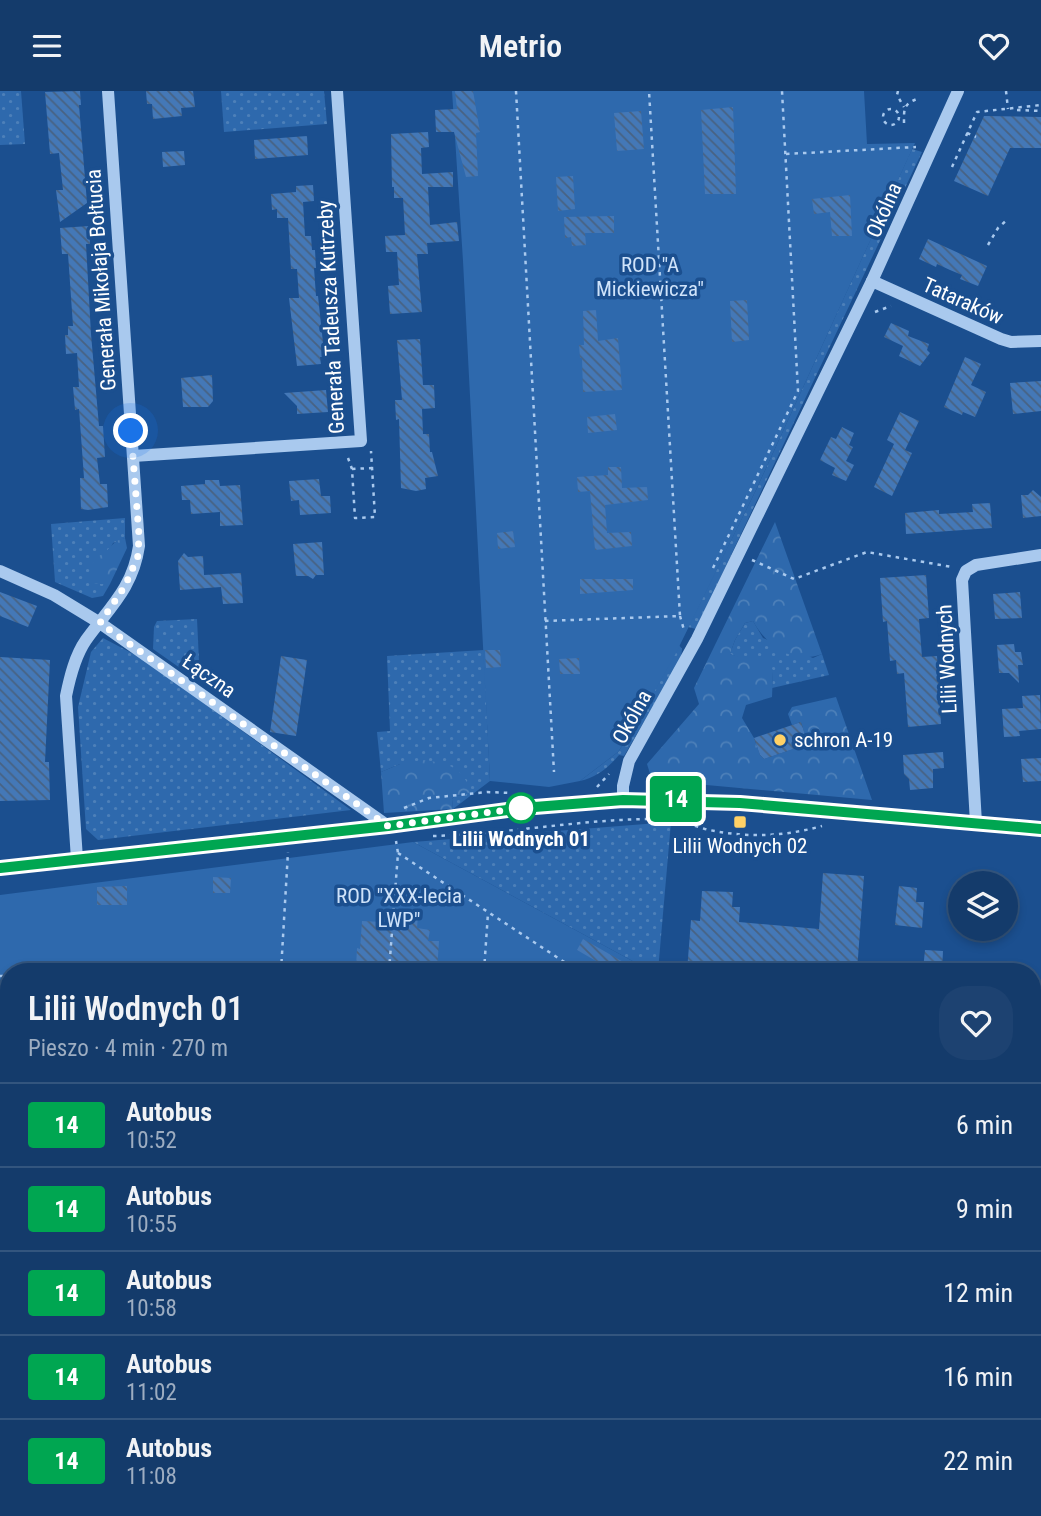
<!DOCTYPE html>
<html lang="pl">
<head>
<meta charset="utf-8">
<style>
	body { margin:0; font-family:"Roboto Condensed",sans-serif; background:#1d4271; color:#f1f3f6; height:100vh; display:flex; flex-direction:column; font-size:26px; white-space:nowrap }
	* { box-sizing:border-box; margin:0 }
	p { font-size:23px; color:#9dadc1 }
	.icon { flex:none; width:38px; height:38px; fill:none; stroke:currentColor; stroke-width:2; stroke-linecap:round; stroke-linejoin:round }
	.map { position:relative; flex:1; overflow:hidden }
	.panel { position:absolute; left:0px; top:872px; width:1041px; height:555px; display:flex; flex-direction:column; background:#143b6b; border-radius:28px 28px 0 0; box-shadow:0 4px 10px #0003,0 0 0 2px #33557e }
	.panel>* { flex:none }
	.badge { padding:0 14px; border-radius:5px; font-size:24px; line-height:46px }
	.buttons { position:absolute; left:948px; top:780px; display:grid; gap:14px }
	.buttons a { display:grid; place-items:center; width:70px; height:70px; border-radius:50%; background:#143b6b; box-shadow:0 4px 10px #0003,0 0 0 2px #33557e; font-size:35px }
	.you { position:absolute; width:35px; height:35px; margin:-18px; border:5px solid #fff; border-radius:50%; background:#1a73e8; box-shadow:0 0 0 10px #1a73e833 }
	.map>.badge { position:absolute; translate:-50% -50%; box-shadow:0 0 0 4px #fff }
	.round { display:grid; place-items:center; flex:none; width:74px; height:74px; border-radius:28px; background:#1d4271 }
	.summary { display:flex; align-items:center; justify-content:space-between; height:119px; padding:0 28px }
	h1 { font-size:33px; font-weight:600; line-height:52px }
	ul { padding:0; list-style:none }
	li { display:flex; align-items:center; gap:21px; height:84px; padding:0 28px; border-top:2px solid #33557e }
	li div { flex:1 }
	li b { display:block; font-size:26px }
	li em { font-style:normal }
	li .badge { min-width:77px; font-weight:700; text-align:center }
	header { display:flex; justify-content:space-between; align-items:center; height:91px; padding:0 28px; background:#143b6b; font-size:32px; font-weight:600 }
	.map>svg:first-child { display:block }
	.grass { fill:url(#grass-dots) }
	.forest { fill:url(#forest-crowns) }
	.garden { fill:#2e69ad }
	.building { fill:url(#building-back-hatch) }
	.lines { fill:none; stroke-linecap:round; stroke-linejoin:round }
	.path { stroke:#a9c9ee; stroke-width:2.5; stroke-dasharray:3.5 5; stroke-linecap:butt }
	.minor { stroke:#a9c9ee; stroke-width:12 }
	.line-casing { stroke:#fff; stroke-width:16 }
	.line { stroke:#00a651; stroke-width:10 }
	.walk { stroke:#fff; stroke-width:7; stroke-dasharray:0 12.6 }
	.poi-dot { fill:#ffd166; stroke:#1b4f8f; stroke-width:2.5 }
	.stop-dot { fill:#fff; stroke:#00a651; stroke-width:3.5 }
	.labels { text-anchor:middle; dominant-baseline:central; stroke-width:7; stroke-linejoin:round; paint-order:stroke }
	.street-label { font-size:21px; fill:#fff; stroke:#1b4f8f }
	.park-label { font-size:21px; fill:#cfe3fa; stroke:#1b4f8f }
	.poi-label { font-size:21px; fill:#fff; stroke:#1b4f8f; text-anchor:start }
	.stop-label { font-size:21px; font-weight:bold; fill:#fff; stroke:#1b4f8f }
</style>
</head>
<body>
<header><svg class="icon" aria-label="menu" viewBox="0 0 24 24"><path d="M4 6h16M4 12h16M4 18h16"/></svg>Metrio<svg class="icon" aria-label="heart" viewBox="0 0 24 24"><path d="M12 20l-8-8c-3-5 5-10 8-4 3-6 11-1 8 4z"/></svg></header>
<div class="map">
<svg width="1041" height="1425" viewBox="0 0 1041 1425">
	<defs>
		<pattern id="grass-dots" width="8" height="8" patternUnits="userSpaceOnUse" patternTransform="scale(1.75)"><rect width="8" height="8" fill="#2e69ad"/><path d="M2 2h.1M6 6h.1" fill="none" stroke="#4d80b9" stroke-width="1.8" stroke-linecap="round"/></pattern>
		<pattern id="forest-crowns" width="20" height="18" patternUnits="userSpaceOnUse" patternTransform="scale(1.75)"><rect width="20" height="18" fill="#2e69ad"/><path d="M2 6a3 3 0 1 1 6 0M12 15a3 3 0 1 1 6 0" fill="none" stroke="#4d80b9"/></pattern>
		<pattern id="building-back-hatch" width="6" height="6" patternUnits="userSpaceOnUse" patternTransform="scale(1.75)"><rect width="6" height="6" fill="#4478b7"/><path d="M-1 5l2 2M0 0l6 6M5-1l2 2" fill="none" stroke="#486282"/></pattern>
	</defs>
	<rect width="100%" height="100%" fill="#1b4f8f"/>
	<!-- grass -->
	<g class="grass">
		<polygon points="0,0 21,0 25,53 0,54"/>
		<polygon points="221,0 324,0 327,33 224,41"/>
		<polygon points="912,58 922,61 696,538 688,536 756,399"/>
		<polygon points="125,427 125,447 113,452 93,492 110,493 103,505 92,507 55,491 51,433"/>
		<polygon points="197,528 200,591 153,558 154,536 157,530"/>
		<polygon points="753,530 763,547 813,567 822,563 829,584 772,597 773,580 730,563 735,549 745,532"/>
		<polygon points="103,547 143,568 351,719 98,749 86,738 78,616 91,561"/>
		<path d="M679,554L682,558L681,567L624,665L619,664C608,677 597,686 580,690L618,661L634,637Z"/>
		<polygon points="484,559 490,690 453,718 452,708 456,704 464,705 400,673 381,681 377,641 390,640 387,565"/>
		<polygon points="671,731 658,880 651,880 413,751"/>
		<polygon points="0,1038 9,1043 9,1161 0,1156"/>
	</g>
	<!-- forest -->
	<g class="forest">
		<path d="M775,431L822,563C792,574 767,555 753,530L745,532L735,549L730,563L743,567L768,565L773,580L772,606L746,614L742,627L754,647L760,664L764,668L805,654L806,647L801,631L792,634L788,623L792,616L836,606L872,709L652,689L647,673L699,613L694,597Z"/>
		<path d="M125,447L127,457L110,493H92L91,476L95,467C111,461 110,450 125,447Z"/>
		<path d="M423,669C448,673 461,674 471,700L464,705L456,704L452,708L453,718L384,722L381,681L400,673Z"/>
		<polygon points="1033,1002 1041,1003 1041,1425 364,1425 365,1418 1032,1418"/>
		<polygon points="0,1225 9,1228 9,1418 296,1418 293,1425 0,1425"/>
	</g>
	<!-- garden -->
	<g class="garden">
		<polygon points="452,0 864,0 867,53 915,52 756,399 676,562 634,637 618,661 580,690 549,696 490,690 463,170"/>
		<polygon points="413,751 651,880 9,880 9,1010 0,1005 0,804"/>
	</g>
	<!-- building -->
	<g class="building">
		<polygon points="80,0 81,14 79,14 87,112 60,131 56,99 63,99 59,62 50,63 45,1"/>
		<polygon points="146,0 193,0 195,16 181,17 182,25 153,28 152,13 147,13"/>
		<polygon points="455,0 473,0 480,41 476,42 478,85 466,86 454,41 436,41 435,19 457,18"/>
		<polygon points="733,16 736,103 705,103 701,19"/>
		<polygon points="641,20 644,58 617,60 614,22"/>
		<polygon points="984,25 1041,26 1041,57 1010,57 988,105 954,90"/>
		<polygon points="428,41 429,56 421,57 422,83 453,81 453,96 428,96 430,134 457,131 459,150 427,152 428,163 417,163 422,221 390,223 388,195 399,194 397,161 386,161 385,145 405,144 403,107 394,107 394,96 392,96 391,43"/>
		<polygon points="307,45 308,64 255,68 254,49"/>
		<polygon points="184,60 185,74 163,76 162,61"/>
		<polygon points="573,85 575,118 558,120 556,86"/>
		<polygon points="313,94 314,110 303,111 305,145 311,145 312,159 315,159 316,177 314,177 316,205 318,205 324,261 322,261 322,266 320,266 321,273 297,275 289,207 299,207 297,178 291,178 288,127 277,127 277,118 272,119 271,103 296,101 296,95"/>
		<polygon points="850,104 852,145 832,145 830,121 814,123 812,108"/>
		<polygon points="614,125 614,142 585,142 586,154 572,155 571,146 565,147 564,126"/>
		<polygon points="89,135 90,153 86,153 91,243 99,335 103,335 105,366 97,367 100,393 107,393 108,416 88,419 81,418 80,387 84,387 79,318 75,319 73,296 79,296 77,262 66,263 65,244 68,244 68,235 73,235 68,163 62,163 60,137"/>
		<polygon points="928,148 987,175 978,195 960,188 962,184 950,179 937,173 936,176 919,168"/>
		<polygon points="747,209 749,249 732,251 730,210"/>
		<polygon points="596,219 598,250 618,247 622,299 583,301 582,267 580,267 579,254 584,254 583,220"/>
		<polygon points="891,232 909,240 908,245 929,253 927,259 930,262 920,275 899,265 903,255 884,246"/>
		<polygon points="420,248 423,294 434,294 435,317 422,318 423,343 429,343 430,361 432,361 438,385 425,387 426,398 416,400 401,397 399,328 396,329 395,309 402,309 397,249"/>
		<polygon points="965,266 981,273 971,294 986,301 975,326 963,321 962,324 944,316"/>
		<polygon points="212,284 213,310 208,316 183,316 181,287"/>
		<polygon points="1041,290 1041,320 1013,323 1010,292"/>
		<polygon points="326,299 328,321 297,323 297,315 284,302"/>
		<polygon points="900,321 919,330 905,359 912,362 892,405 874,396 894,353 887,349"/>
		<polygon points="615,323 617,339 588,342 587,326"/>
		<polygon points="842,336 854,342 849,354 853,356 846,370 854,374 846,390 832,384 835,377 820,369 831,346 836,348"/>
		<polygon points="608,376 621,376 622,397 647,396 648,409 605,414 607,442 631,441 632,455 595,459 590,400 578,401 577,386 608,384"/>
		<polygon points="319,388 321,405 330,405 331,422 300,424 299,409 291,410 289,390"/>
		<polygon points="205,389 219,389 220,395 240,394 243,434 220,435 220,421 191,423 190,409 182,409 181,395 205,393"/>
		<polygon points="1033,399 1041,406 1041,425 1023,427 1021,404 1028,404"/>
		<polygon points="990,412 992,437 906,443 905,422 939,419 939,423 973,421 972,413"/>
		<polygon points="513,440 515,456 498,458 497,442"/>
		<polygon points="322,451 324,484 316,484 313,488 308,485 296,485 293,453"/>
		<polygon points="184,462 188,466 203,465 204,484 241,482 243,512 223,513 221,496 180,499 178,470"/>
		<polygon points="926,484 929,527 919,528 922,566 937,565 941,633 908,636 904,582 897,583 896,569 890,570 887,530 883,531 880,487"/>
		<polygon points="580,488 633,488 633,499 580,503"/>
		<polygon points="0,501 37,515 28,536 0,525"/>
		<polygon points="1020,501 1022,527 995,528 993,503"/>
		<polygon points="1014,553 1015,561 1021,561 1023,574 1018,574 1019,592 1009,582 999,582 997,554"/>
		<polygon points="485,559 500,559 501,576 486,577"/>
		<polygon points="281,565 307,569 296,645 270,641"/>
		<polygon points="0,566 50,569 45,671 49,671 50,709 0,710"/>
		<polygon points="579,567 580,583 560,583 559,568"/>
		<polygon points="1040,604 1041,638 1019,640 1020,645 1004,646 1002,618 1023,617 1022,605"/>
		<polygon points="801,631 806,647 805,654 764,668 760,664 754,647"/>
		<polygon points="943,661 944,677 933,678 933,697 910,699 909,688 904,683 903,664"/>
		<polygon points="1041,667 1041,690 1023,691 1021,668"/>
		<polygon points="823,782 864,785 857,880 687,880 691,829 700,830 702,800 733,801 732,816 740,816 739,831 819,838"/>
		<polygon points="213,786 231,787 230,802 213,802"/>
		<polygon points="127,795 127,814 97,814 97,796"/>
		<polygon points="899,795 917,797 916,811 924,811 922,837 895,834"/>
		<polygon points="402,823 418,824 417,837 430,839 428,850 439,850 437,880 356,877 357,857 360,858 362,830 402,832"/>
		<polygon points="583,848 639,880 610,878 577,859"/>
		<polygon points="925,859 943,860 942,880 923,879"/>
	</g>
	<g class="lines">
		<!-- path -->
		<g class="path">
			<polyline points="516,0 554,681"/>
			<polyline points="898,0 897,4 904,16"/>
			<polyline points="1006,0 1008,18"/>
			<circle cx="891" cy="26" r="8"/>
			<polyline points="1017,19 1041,20"/>
			<path d="M904,32C904,19 903,13 917,8"/>
			<polyline points="967,42 976,46"/>
			<polyline points="786,63 916,56"/>
			<polyline points="952,76 977,21 1041,14"/>
			<polyline points="988,154 998,137 1008,128"/>
			<polyline points="875,221 891,215"/>
			<polyline points="348,367 352,378 355,427 375,426 371,360"/>
			<polyline points="352,378 372,377"/>
			<polyline points="752,469 794,488 867,461 952,476"/>
			<polyline points="713,477 798,300 782,0"/>
			<polyline points="680,525 684,539"/>
			<polyline points="545,530 680,525 649,0"/>
			<polyline points="597,696 609,683"/>
			<polyline points="404,717 429,707 487,701 511,702"/>
			<path d="M433,745C510,743 586,727 663,728C678,728 691,734 705,738C744,747 783,746 822,735"/>
			<polyline points="398,762 578,880"/>
			<polyline points="281,880 288,761"/>
			<polyline points="389,880 398,762 396,750"/>
			<polyline points="484,880 488,822"/>
			<polyline points="0,885 9,885"/>
			<polyline points="0,1033 9,1038"/>
			<polyline points="0,1162 9,1167"/>
		</g>
		<!-- minor -->
		<g class="minor">
			<polyline points="872,190 1001,248 1011,251 1041,250"/>
			<polyline points="133,365 361,350 337,0"/>
			<polyline points="0,480 54,504 100,532 388,735"/>
			<polyline points="623,709 623,695 629,670 697,548 872,190 958,0"/>
			<polyline points="976,732 962,489 966,480 976,474 1041,464"/>
			<path d="M77,768L66,605C70,585 75,565 86,549C109,517 133,497 139,455L108,0"/>
			<polyline points="0,777 388,735 522,717 623,709 740,712 1041,738"/>
		</g>
	</g>
	<g class="lines">
		<!-- line casing -->
		<g class="line-casing">
			<polyline id="line" points="0,777 388,735 522,717 623,709 740,712 1041,738"/>
		</g>
		<!-- line -->
		<use href="#line" class="line"/>
		<!-- walk -->
		<polyline class="walk" points="131,340 139,444 138,465 125,495 100,532 388,735 521,717"/>
	</g>
	<!-- markers -->
	<g class="poi-dot">
		<circle cx="780" cy="649" r="7"/>
		<rect x="733" y="724" width="14" height="14" rx="3.5"/>
	</g>
	<circle class="stop-dot" cx="521" cy="717" r="14"/>
	<g class="labels">
		<!-- street labels -->
		<g class="street-label">
			<text transform="translate(884 119) rotate(-66)">Okólna</text>
			<text transform="translate(101 189) rotate(-94)">Generała Mikołaja Bołtucia</text>
			<text transform="translate(963 210) rotate(24)">Tataraków</text>
			<text transform="translate(331 226) rotate(-93)">Generała Tadeusza Kutrzeby</text>
			<text transform="translate(947 568) rotate(-93)">Lilii Wodnych</text>
			<text transform="translate(209 585) rotate(35)">Łączna</text>
			<text transform="translate(632 626) rotate(-61)">Okólna</text>
		</g>
		<!-- park labels -->
		<g class="park-label">
			<text x="650" y="174">ROD "A<tspan x="650" dy="24">Mickiewicza"</tspan></text>
			<text x="399" y="805">ROD "XXX-lecia<tspan x="399" dy="24">LWP"</tspan></text>
		</g>
		<!-- poi labels -->
		<g class="poi-label">
			<text x="794" y="649">schron A-19</text>
			<text x="740" y="755" text-anchor="middle">Lilii Wodnych 02</text>
		</g>
		<!-- stop labels -->
		<g class="stop-label">
			<text x="521" y="748">Lilii Wodnych 01</text>
		</g>
	</g>
</svg>
<div class="buttons">
<a><svg class="icon" aria-label="layers" viewBox="0 0 24 24"><path d="M12 4l9 5-9 5-9-5zM3 14l9 5 9-5"/></svg></a>
</div>
<div class="you" style="left:131px;top:340px"></div>
<b class="badge" style="left:676px;top:708px;background:#00a651;color:#fff">14</b>
<section class="panel">
<div class="summary"><div><h1>Lilii Wodnych 01</h1><p>Pieszo · 4 min · 270 m</p></div><a class="round"><svg class="icon" aria-label="heart" viewBox="0 0 24 24"><path d="M12 20l-8-8c-3-5 5-10 8-4 3-6 11-1 8 4z"/></svg></a></div>
<ul>
<li><span class="badge" style="background:#00a651;color:#fff">14</span><div><b>Autobus</b><p>10:52</p></div><em>6 min</em></li>
<li><span class="badge" style="background:#00a651;color:#fff">14</span><div><b>Autobus</b><p>10:55</p></div><em>9 min</em></li>
<li><span class="badge" style="background:#00a651;color:#fff">14</span><div><b>Autobus</b><p>10:58</p></div><em>12 min</em></li>
<li><span class="badge" style="background:#00a651;color:#fff">14</span><div><b>Autobus</b><p>11:02</p></div><em>16 min</em></li>
<li><span class="badge" style="background:#00a651;color:#fff">14</span><div><b>Autobus</b><p>11:08</p></div><em>22 min</em></li>
</ul>
</section>
</div>
</body>
</html>
